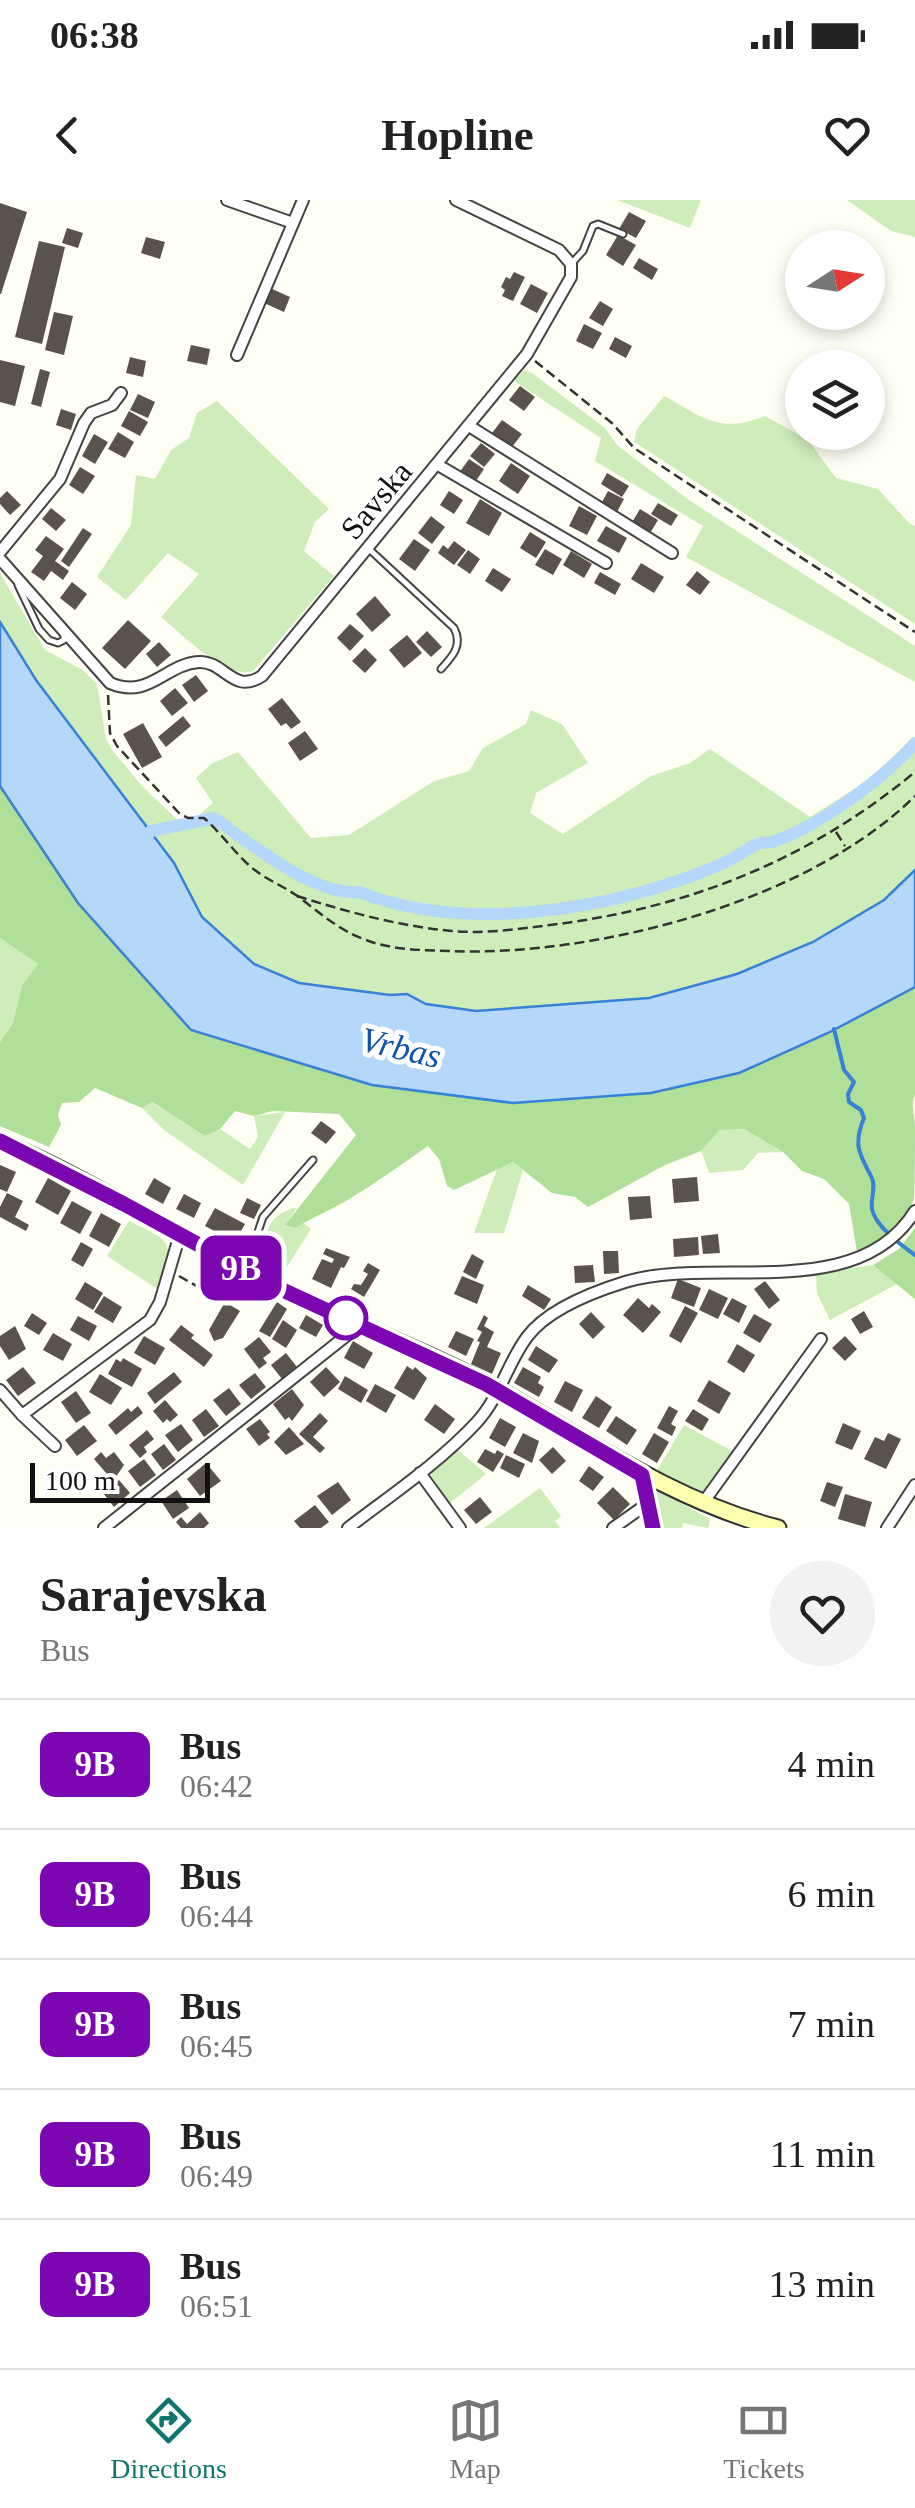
<!DOCTYPE html>
<html lang="en">
<head>
<meta charset="utf-8">
<style>
	body { margin:0; font-family:"Times New Roman",serif; background:#f2f2f2; color:#222; height:100vh; display:flex; flex-direction:column; font-size:38px; white-space:nowrap }
	* { box-sizing:border-box; margin:0 }
	p { font-size:32px; color:#767676 }
	.icon { flex:none; width:55px; height:55px; fill:none; stroke:currentColor; stroke-width:2; stroke-linecap:round; stroke-linejoin:round }
	.map { position:relative; height:1328px; overflow:hidden }
	.drawer { display:flex; flex-direction:column; background:#fff; flex:1 }
	.drawer>* { flex:none }
	.badge { padding:0 20px; border-radius:15px; font-size:35px; line-height:65px }
	.needle { width:65px; rotate:78deg }
	.fabs { position:absolute; left:785px; top:30px; display:grid; gap:20px }
	.fabs a { display:grid; place-items:center; width:100px; height:100px; border-radius:50%; background:#fff; box-shadow:0 5px 15px #0003; font-size:50px }
	.scale { position:absolute; left:30px; bottom:25px; width:180px; box-sizing:border-box; padding-left:10px; border:5px solid #111; border-top:0; font-size:28px; line-height:35px; white-space:nowrap; color:#111; -webkit-text-stroke:8px #fff; paint-order:stroke }
	.map>.badge { position:absolute; translate:-50% -50%; box-shadow:0 0 0 5px #fff }
	.round { display:grid; place-items:center; flex:none; width:105px; height:105px; border-radius:52px; background:#f2f2f2 }
	.headline { display:flex; align-items:center; justify-content:space-between; height:170px; padding:0 40px }
	h1 { font-size:48px; font-weight:800; line-height:75px }
	ul { padding:0; list-style:none }
	li { display:flex; align-items:center; gap:30px; height:130px; padding:0 40px; border-top:2px solid #e0e0e0 }
	li div { flex:1 }
	li b { display:block; font-size:38px }
	li em { font-style:normal }
	li .badge { min-width:110px; font-weight:700; text-align:center }
	.status { display:flex; justify-content:space-between; align-items:center; height:70px; padding:0 50px; background:#fff; direction:ltr }
	.status svg { height:28px; fill:currentColor }
	header { display:flex; justify-content:space-between; align-items:center; height:130px; padding:0 40px; background:#fff; font-size:45px; font-weight:800 }
	.tabs { display:flex; justify-content:space-around; align-items:center; height:140px; border-top:2px solid #e0e0e0; background:#fff; font-size:28px; color:#767676 }
	.tabs a { display:grid; justify-items:center; gap:5px }
	.tabs .active { color:#0f766e }
	.map>svg:first-child { display:block }
	.green { fill:#ceedba }
	.forest { fill:#afdf98 }
	.water { fill:#b5d7fa; stroke:#3782d6; stroke-width:2.5 }
	.lines { fill:none; stroke-linecap:round; stroke-linejoin:round }
	.stream { stroke:#3782d6; stroke-width:4 }
	.canal { stroke:#b5d7fa; stroke-width:12 }
	.building { fill:#5a534c }
	.lane-casing { stroke:#444; stroke-width:9 }
	.street-casing { stroke:#444; stroke-width:14 }
	.secondary-casing { stroke:#333; stroke-width:19 }
	.path { stroke:#333; stroke-width:2.5; stroke-dasharray:10 5; stroke-linecap:butt }
	.lane { stroke:#fff; stroke-width:5 }
	.street { stroke:#fff; stroke-width:10 }
	.secondary { stroke:#fdffaf; stroke-width:15 }
	.line-casing { stroke:#fff; stroke-width:22 }
	.line { stroke:#7b07b0; stroke-width:15 }
	.stop-dot { fill:#fff; stroke:#7b07b0; stroke-width:5 }
	.labels { text-anchor:middle; dominant-baseline:central; stroke-width:10; stroke-linejoin:round; paint-order:stroke }
	.street-label { font-size:32px; fill:#111; stroke:#fff }
	.water-label { font-size:35px; font-style:italic; fill:#1054ac; stroke:#fff }
</style>
</head>
<body>
<div class="status"><b>06:38</b><svg viewBox="0 0 49 12"><path d="M0 12V9h3v3zM5 12V6h3v6zM10 12V3h3v9zM15 12V0h3v12zM26 1h20v11H26zM47 4h2v5h-2z"/></svg></div>
<header><svg class="icon" aria-label="back" viewBox="0 0 24 24"><path d="M15 5l-7 7 7 7"/></svg>Hopline<svg class="icon" aria-label="heart" viewBox="0 0 24 24"><path d="M12 20l-8-8c-3-5 5-10 8-4 3-6 11-1 8 4z"/></svg></header>
<div class="map">
<svg width="915" height="1328" viewBox="0 0 915 1328">
	<rect width="100%" height="100%" fill="#fffef4"/>
	<!-- green -->
	<g class="green">
		<polygon points="617,0 701,0 690,28"/>
		<polygon points="847,0 915,0 915,37 891,31"/>
		<polygon points="524,170 532,173 605,228 617,245 689,300 915,446 915,482 686,357 703,326 595,261 601,238 514,181"/>
		<path d="M664,196C705,218 719,234 765,216L808,240L836,278L878,289L909,323L915,326V424L634,242L637,229Z"/>
		<path d="M217,201L329,309L315,322L304,351L334,376L253,471C226,480 182,434 161,417L199,374L168,353L126,400L97,377L131,325L136,275L155,279L171,250L189,238L197,213Z"/>
		<polygon points="0,373 45,450 83,470 97,484 106,539 112,550 143,587 185,627 213,603 196,578 211,564 238,552 311,638 349,635 434,581 469,571 483,548 526,524 531,510 562,524 588,563 536,593 530,613 563,634 651,576 690,563 710,549 810,617 881,572 915,536 915,670 884,700 813,742 737,774 649,798 476,811 425,804 407,794 390,795 299,783 254,764 202,717 174,663 36,480 0,422"/>
		<polygon points="0,738 38,764 22,785 13,823 0,842"/>
		<polygon points="151,902 205,936 220,929 250,949 258,937 254,916 285,912 243,985 164,930 142,908"/>
		<polygon points="744,929 783,952 758,953 743,970 709,973 701,951 720,930"/>
		<polygon points="513,962 523,970 504,1033 474,1033 497,969"/>
		<path d="M297,1007L286,1025L296,1028L303,1023L311,1029L280,1078L257,1067C266,1037 264,1015 297,1007Z"/>
		<path d="M129,1021C176,1044 173,1040 159,1090L107,1056Z"/>
		<polygon points="873,1065 897,1084 830,1120 817,1093 816,1073"/>
		<polygon points="684,1225 734,1252 703,1294 698,1295 655,1274"/>
		<polygon points="457,1249 486,1274 449,1304 430,1273"/>
		<polygon points="540,1288 561,1316 555,1321 560,1328 484,1328"/>
		<polygon points="655,1289 710,1319 708,1328 683,1323 682,1328 660,1328 650,1294"/>
	</g>
	<!-- forest -->
	<g class="forest">
		<path d="M0,586L74,697L191,830L740,873L828,833L915,787V895C910,906 915,915 915,927C915,946 915,983 914,999C905,1023 881,1047 857,1052L849,1004L824,979L802,971L783,952L744,929L720,930L701,951L665,965L588,1007L575,997L552,993L513,962L454,990L447,986L439,959L428,946C401,965 374,984 346,1001C329,1011 312,1017 296,1028L285,1025L356,935L339,914L273,911L254,916L235,911L220,929L205,936L152,902L142,908L95,888L79,902L62,903L58,915L61,925L49,947L0,926V842L13,823L22,785L38,764L0,738Z"/>
		<polygon points="915,1028 915,1099 873,1065 899,1049"/>
	</g>
	<!-- water -->
	<polygon class="water" points="0,422 36,480 174,663 202,717 254,764 299,783 390,795 407,794 426,804 476,811 649,798 737,774 813,742 884,700 915,670 915,787 828,833 739,873 651,893 513,903 372,885 191,830 78,703 0,586"/>
	<g class="lines">
		<!-- stream -->
		<path class="stream" d="M834,829L844,870L854,882L848,894L849,902L861,910L864,918C853,944 859,954 871,976C877,986 870,999 872,1009C875,1026 901,1045 915,1055"/>
		<!-- canal -->
		<path class="canal" d="M151,631L214,618C250,643 313,696 359,692C468,735 618,709 724,663C736,658 746,649 757,644C761,642 767,643 772,642C818,627 883,579 915,543"/>
	</g>
	<!-- building -->
	<g class="building">
		<polygon points="0,3 27,12 1,94 0,94"/>
		<polygon points="629,12 646,21 636,38 619,29"/>
		<polygon points="67,28 83,33 78,48 62,43"/>
		<polygon points="618,35 636,45 623,66 606,55"/>
		<polygon points="146,37 165,42 160,59 141,53"/>
		<polygon points="39,41 65,47 42,144 15,137"/>
		<polygon points="639,58 658,69 652,80 633,68"/>
		<polygon points="514,72 525,77 513,101 502,96 505,90 501,87 506,77 510,79"/>
		<polygon points="531,84 548,93 537,113 520,104"/>
		<polygon points="270,88 290,97 284,112 264,103"/>
		<polygon points="600,101 613,109 603,126 589,118"/>
		<polygon points="54,112 73,116 64,155 45,150"/>
		<polygon points="584,124 602,133 593,149 576,141"/>
		<polygon points="615,137 632,146 626,158 609,149"/>
		<polygon points="191,145 210,149 207,165 187,161"/>
		<polygon points="130,157 146,161 143,177 126,173"/>
		<polygon points="0,160 25,166 15,206 0,202"/>
		<polygon points="40,169 50,172 41,207 31,204"/>
		<polygon points="520,186 535,197 524,211 509,200"/>
		<polygon points="138,194 155,202 148,218 130,210"/>
		<polygon points="61,209 76,214 71,230 56,225"/>
		<polygon points="129,211 148,222 140,236 121,226"/>
		<polygon points="502,220 522,234 512,247 492,233"/>
		<polygon points="118,232 134,242 125,258 108,249"/>
		<polygon points="94,234 108,242 95,264 82,256"/>
		<polygon points="481,243 495,254 484,267 470,256"/>
		<polygon points="469,259 484,269 474,284 459,273"/>
		<polygon points="511,263 530,276 518,294 499,281"/>
		<polygon points="80,267 95,276 83,294 69,285"/>
		<polygon points="607,273 629,286 622,297 601,284"/>
		<polygon points="7,291 21,305 10,315 0,304 0,298"/>
		<polygon points="449,291 463,300 454,314 440,305"/>
		<polygon points="608,291 624,299 617,312 601,304"/>
		<polygon points="480,299 502,313 489,336 466,323"/>
		<polygon points="658,303 678,315 671,326 651,314"/>
		<polygon points="579,306 597,316 587,335 569,326"/>
		<polygon points="51,308 66,320 56,331 42,319"/>
		<polygon points="640,309 658,320 649,335 631,324"/>
		<polygon points="431,316 445,327 432,344 418,333"/>
		<polygon points="606,326 627,338 619,353 597,341"/>
		<polygon points="83,328 92,334 69,367 61,361"/>
		<polygon points="530,332 546,342 536,358 520,348"/>
		<polygon points="46,336 64,349 55,361 69,371 63,380 51,371 44,381 31,372 43,356 35,350"/>
		<polygon points="414,339 430,350 415,371 399,359"/>
		<polygon points="454,341 466,350 454,365 438,353 443,345 448,349"/>
		<polygon points="545,349 562,359 553,375 535,365"/>
		<polygon points="468,350 480,359 470,374 457,365"/>
		<polygon points="571,351 592,364 584,378 563,365"/>
		<polygon points="641,363 664,377 654,393 631,379"/>
		<polygon points="493,368 511,379 502,392 485,381"/>
		<polygon points="697,371 710,382 700,395 686,385"/>
		<polygon points="600,372 621,384 615,395 594,383"/>
		<polygon points="72,382 87,394 75,410 60,398"/>
		<polygon points="375,396 391,415 372,432 356,414"/>
		<polygon points="128,420 151,441 125,469 102,448"/>
		<polygon points="350,424 364,436 350,451 337,438"/>
		<polygon points="427,431 442,447 431,457 416,442"/>
		<polygon points="407,435 422,453 404,468 389,450"/>
		<polygon points="159,442 171,455 157,467 146,454"/>
		<polygon points="365,448 377,460 365,473 352,461"/>
		<polygon points="196,475 208,491 194,502 182,485"/>
		<polygon points="175,488 188,503 172,516 160,501"/>
		<polygon points="282,498 301,522 291,529 286,523 281,526 268,509"/>
		<polygon points="183,516 191,526 166,547 158,537"/>
		<polygon points="143,523 162,557 142,568 123,534"/>
		<polygon points="305,531 318,549 300,561 288,543"/>
		<polygon points="321,921 336,932 326,944 311,933"/>
		<polygon points="0,965 16,972 7,992 0,989"/>
		<polygon points="697,977 699,1001 674,1003 672,979"/>
		<polygon points="48,978 71,991 58,1015 35,1002"/>
		<polygon points="154,978 171,988 163,1004 145,994"/>
		<polygon points="7,993 23,1001 15,1017 29,1025 26,1031 0,1017 0,1007"/>
		<polygon points="184,994 201,1003 194,1018 176,1009"/>
		<polygon points="650,996 652,1018 630,1020 628,997"/>
		<polygon points="247,998 261,1005 254,1019 240,1013"/>
		<polygon points="72,1001 92,1012 80,1034 60,1023"/>
		<polygon points="215,1008 245,1024 235,1042 205,1026"/>
		<polygon points="101,1013 121,1024 109,1047 89,1036"/>
		<polygon points="718,1034 720,1053 703,1054 701,1036"/>
		<polygon points="698,1037 699,1055 674,1057 673,1039"/>
		<polygon points="81,1042 93,1049 83,1067 71,1060"/>
		<polygon points="326,1048 350,1057 344,1068 341,1067 331,1088 312,1079 322,1059 332,1063 334,1059 323,1054"/>
		<polygon points="603,1051 618,1051 619,1073 604,1074"/>
		<polygon points="472,1054 484,1061 476,1079 463,1072"/>
		<polygon points="368,1063 380,1070 364,1097 351,1089 354,1084 361,1085 368,1074 363,1071"/>
		<polygon points="593,1065 595,1082 575,1083 574,1066"/>
		<polygon points="462,1076 484,1085 477,1104 454,1094"/>
		<polygon points="678,1079 701,1088 694,1107 671,1098"/>
		<polygon points="765,1081 780,1100 769,1109 754,1089"/>
		<polygon points="85,1082 103,1093 93,1110 75,1099"/>
		<polygon points="528,1085 551,1099 544,1110 522,1096"/>
		<polygon points="709,1089 728,1098 718,1119 699,1110"/>
		<polygon points="104,1096 122,1107 113,1123 94,1112"/>
		<polygon points="638,1098 649,1108 652,1104 661,1112 643,1133 623,1115"/>
		<polygon points="732,1098 747,1106 739,1123 723,1114"/>
		<polygon points="225,1102 240,1111 223,1138 214,1141 209,1130"/>
		<polygon points="277,1102 287,1109 270,1137 259,1131"/>
		<polygon points="685,1106 698,1113 681,1143 669,1136"/>
		<polygon points="864,1111 873,1127 860,1134 851,1119"/>
		<polygon points="591,1112 605,1127 593,1139 579,1124"/>
		<polygon points="32,1113 47,1123 39,1135 24,1126"/>
		<polygon points="754,1114 772,1124 760,1143 743,1133"/>
		<polygon points="306,1115 323,1125 316,1137 299,1128"/>
		<polygon points="484,1115 488,1118 484,1126 494,1132 487,1147 501,1153 492,1174 471,1164 480,1142 477,1141 482,1132 477,1129"/>
		<polygon points="78,1116 97,1126 89,1141 70,1130"/>
		<polygon points="283,1120 297,1130 286,1148 272,1139"/>
		<polygon points="181,1125 194,1135 191,1138 213,1155 204,1167 169,1140"/>
		<polygon points="15,1126 26,1149 9,1160 0,1146 0,1136"/>
		<polygon points="456,1131 474,1139 466,1156 448,1147"/>
		<polygon points="53,1133 72,1144 63,1161 43,1150"/>
		<polygon points="144,1136 165,1148 155,1165 134,1153"/>
		<polygon points="845,1136 857,1149 845,1161 832,1148"/>
		<polygon points="259,1137 271,1152 263,1158 267,1163 259,1169 244,1149"/>
		<polygon points="353,1141 373,1153 364,1169 344,1158"/>
		<polygon points="737,1144 755,1155 744,1173 727,1162"/>
		<polygon points="536,1146 558,1160 549,1173 528,1160"/>
		<polygon points="286,1153 297,1167 282,1179 271,1165"/>
		<polygon points="123,1158 142,1169 132,1187 108,1174 116,1159 121,1162"/>
		<polygon points="407,1166 413,1170 415,1167 427,1178 414,1200 394,1188"/>
		<polygon points="23,1167 36,1183 18,1196 6,1180"/>
		<polygon points="326,1167 340,1182 324,1197 310,1182"/>
		<polygon points="523,1167 541,1177 538,1183 544,1187 539,1197 514,1183"/>
		<polygon points="174,1172 182,1182 155,1204 147,1193"/>
		<polygon points="255,1173 266,1187 251,1199 239,1185"/>
		<polygon points="100,1174 122,1188 111,1205 89,1192"/>
		<polygon points="345,1176 368,1190 361,1203 338,1189"/>
		<polygon points="709,1180 731,1193 719,1214 697,1201"/>
		<polygon points="565,1181 583,1190 572,1212 554,1202"/>
		<polygon points="375,1184 396,1195 386,1213 366,1201"/>
		<polygon points="229,1188 241,1204 226,1216 213,1200"/>
		<polygon points="292,1189 304,1205 292,1221 289,1217 285,1220 273,1204"/>
		<polygon points="76,1191 91,1213 76,1223 61,1202"/>
		<polygon points="596,1196 612,1207 599,1228 582,1218"/>
		<polygon points="165,1200 178,1215 170,1222 167,1219 163,1223 153,1211"/>
		<polygon points="435,1204 455,1219 444,1234 424,1220"/>
		<polygon points="138,1206 143,1213 116,1235 108,1225 128,1208 131,1212"/>
		<polygon points="669,1206 678,1211 671,1224 676,1227 672,1236 657,1228"/>
		<polygon points="206,1209 219,1226 204,1237 192,1220"/>
		<polygon points="693,1209 709,1219 702,1231 685,1221"/>
		<polygon points="320,1213 328,1221 313,1237 325,1248 320,1253 299,1234"/>
		<polygon points="616,1216 637,1230 627,1245 606,1231"/>
		<polygon points="500,1218 516,1227 505,1247 489,1238"/>
		<polygon points="260,1219 270,1232 267,1234 270,1238 259,1246 246,1229"/>
		<polygon points="843,1223 861,1231 852,1250 835,1243"/>
		<polygon points="181,1224 193,1240 178,1252 165,1235"/>
		<polygon points="84,1225 97,1241 77,1256 65,1240"/>
		<polygon points="289,1227 304,1244 286,1255 274,1242"/>
		<polygon points="147,1230 154,1239 144,1247 147,1252 140,1258 129,1245"/>
		<polygon points="523,1233 539,1241 532,1263 513,1253"/>
		<polygon points="654,1233 669,1242 657,1263 642,1254"/>
		<polygon points="888,1233 901,1239 886,1269 864,1259 875,1237 884,1241"/>
		<polygon points="164,1244 176,1260 163,1270 151,1254"/>
		<polygon points="553,1247 566,1261 552,1274 539,1260"/>
		<polygon points="485,1249 495,1254 497,1250 504,1254 493,1272 477,1262"/>
		<polygon points="101,1252 106,1258 114,1252 124,1265 113,1281 94,1259"/>
		<polygon points="506,1255 525,1264 519,1278 500,1268"/>
		<polygon points="144,1259 156,1275 140,1287 128,1271"/>
		<polygon points="206,1263 221,1281 200,1296 187,1279"/>
		<polygon points="589,1266 604,1277 593,1291 579,1281"/>
		<polygon points="119,1280 130,1293 114,1307 103,1293"/>
		<polygon points="338,1282 351,1300 332,1315 317,1296"/>
		<polygon points="827,1282 843,1287 835,1307 820,1301"/>
		<polygon points="613,1287 630,1304 614,1320 597,1303"/>
		<polygon points="177,1290 189,1308 173,1319 161,1301"/>
		<polygon points="845,1294 872,1302 865,1327 838,1319"/>
		<polygon points="480,1297 492,1312 476,1324 464,1310"/>
		<polygon points="315,1305 329,1322 321,1328 300,1328 294,1321"/>
		<polygon points="200,1312 209,1323 204,1328 181,1328 176,1322 181,1317 187,1324"/>
	</g>
	<g class="lines">
		<!-- lane casing -->
		<g class="lane-casing">
			<g id="lane">
				<polyline points="571,64 583,51 593,26 598,24 623,34"/>
				<path d="M368,348L454,428C463,445 453,456 441,469"/>
				<polyline points="18,385 39,429 49,440 58,443 64,440 64,436"/>
				<polyline points="246,1067 263,1017 313,960"/>
			</g>
		</g>
		<!-- street casing -->
		<g class="street-casing">
			<g id="street">
				<polyline points="227,0 293,23"/>
				<polyline points="237,155 303,0"/>
				<polyline points="469,226 672,353"/>
				<polyline points="438,265 606,363"/>
				<polyline points="0,352 60,279 84,223 91,213 112,205 121,193"/>
				<path d="M0,359L110,483C149,500 165,464 199,462C225,461 233,495 262,476L527,154L571,77V64L559,50L456,0"/>
				<polyline points="0,1190 22,1215 150,1120 160,1102 180,1034"/>
				<polyline points="22,1215 55,1246"/>
				<polyline points="420,1273 460,1328"/>
				<polyline points="642,1275 653,1328"/>
				<polyline points="703,1303 821,1139"/>
				<polyline points="104,1328 351,1132 357,1123"/>
				<path d="M348,1328C391,1295 439,1263 477,1222C500,1197 507,1164 527,1137C547,1110 593,1092 625,1082C714,1055 857,1105 915,1011"/>
				<polyline points="613,1328 647,1304"/>
				<polyline points="887,1328 915,1285"/>
			</g>
		</g>
		<!-- secondary casing -->
		<g class="secondary-casing">
			<path id="secondary" d="M0,941C95,981 182,1040 274,1086C349,1123 428,1151 501,1191C591,1242 676,1302 778,1328"/>
		</g>
		<!-- path -->
		<g class="path">
			<polyline points="535,161 613,224 634,248 915,432"/>
			<path d="M108,495L110,533L117,546L179,613L188,618H204C221,633 234,652 251,667C265,679 281,685 296,695C319,712 338,730 366,740C392,750 421,750 449,751C596,757 808,702 915,596"/>
			<polyline points="836,632 845,646"/>
			<path d="M297,696C348,712 398,726 452,731C484,734 518,729 550,725C689,708 807,661 915,572"/>
			<polyline points="179,1076 221,1100 224,1096 232,1101 241,1085"/>
		</g>
		<!-- lane -->
		<use href="#lane" class="lane"/>
		<!-- street -->
		<use href="#street" class="street"/>
		<!-- secondary -->
		<use href="#secondary" class="secondary"/>
	</g>
	<g class="lines">
		<!-- line casing -->
		<g class="line-casing">
			<polyline id="line" points="0,941 124,1004 274,1086 486,1184 642,1275 653,1328"/>
		</g>
		<!-- line -->
		<use href="#line" class="line"/>
	</g>
	<!-- markers -->
	<circle class="stop-dot" cx="346" cy="1118" r="20"/>
	<g class="labels">
		<!-- street labels -->
		<g class="street-label">
			<text transform="translate(376 300) rotate(-50)">Savska</text>
		</g>
		<!-- water labels -->
		<g class="water-label">
			<text transform="translate(401 848) rotate(13)">Vrbas</text>
		</g>
	</g>
</svg>
<div class="fabs">
<a><svg class="needle" viewBox="-14 -14 28 28"><path d="M0-13l5 13h-10z" fill="#e53935"/><path d="M0 13l5-13h-10z" fill="#767676"/></svg></a>
<a><svg class="icon" aria-label="layers" viewBox="0 0 24 24"><path d="M12 4l9 5-9 5-9-5zM3 14l9 5 9-5"/></svg></a>
</div>
<div class="scale">100 m</div>
<b class="badge" style="left:241px;top:1068px;background:#7b07b0;color:#fff">9B</b>
</div>
<section class="drawer">
<div class="headline"><div><h1>Sarajevska</h1><p>Bus</p></div><a class="round"><svg class="icon" aria-label="heart" viewBox="0 0 24 24"><path d="M12 20l-8-8c-3-5 5-10 8-4 3-6 11-1 8 4z"/></svg></a></div>
<ul>
<li><span class="badge" style="background:#7b07b0;color:#fff">9B</span><div><b>Bus</b><p>06:42</p></div><em>4 min</em></li>
<li><span class="badge" style="background:#7b07b0;color:#fff">9B</span><div><b>Bus</b><p>06:44</p></div><em>6 min</em></li>
<li><span class="badge" style="background:#7b07b0;color:#fff">9B</span><div><b>Bus</b><p>06:45</p></div><em>7 min</em></li>
<li><span class="badge" style="background:#7b07b0;color:#fff">9B</span><div><b>Bus</b><p>06:49</p></div><em>11 min</em></li>
<li><span class="badge" style="background:#7b07b0;color:#fff">9B</span><div><b>Bus</b><p>06:51</p></div><em>13 min</em></li>
</ul>
</section>
<nav class="tabs">
<a class="active"><svg class="icon" aria-label="directions" viewBox="0 0 24 24"><path d="M12 3l9 9-9 9-9-9zM9 14v-3h6M13 9l2 2-2 2"/></svg>Directions</a>
<a><svg class="icon" aria-label="map" viewBox="0 0 24 24"><path d="M3 6l6-2 6 2 6-2v14l-6 2-6-2-6 2zM9 4v14M15 6v14"/></svg>Map</a>
<a><svg class="icon" aria-label="tickets" viewBox="0 0 24 24"><path d="M3 7h18v10H3zM15 7v10"/></svg>Tickets</a>
</nav>
</body>
</html>
